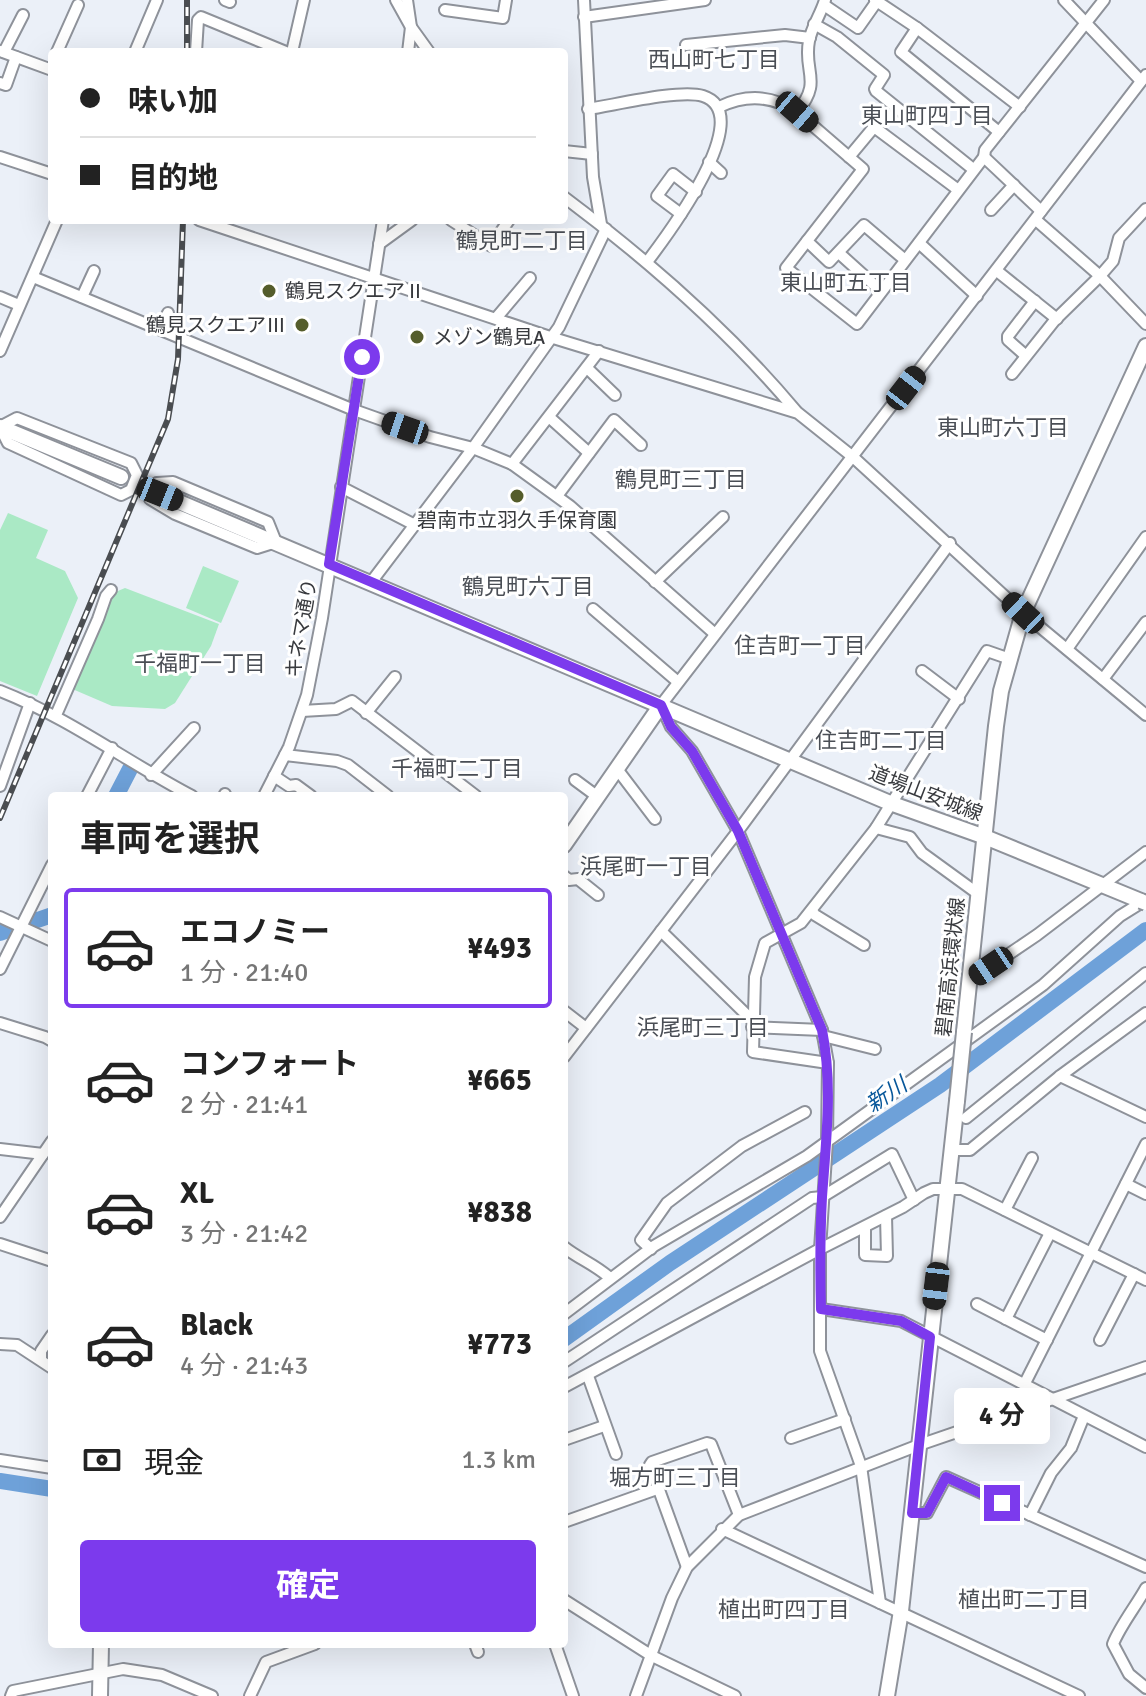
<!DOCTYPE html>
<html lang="ja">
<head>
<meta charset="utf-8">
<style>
  :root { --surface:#fff; --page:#f6f6f6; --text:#222; --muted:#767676; --line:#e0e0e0; --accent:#7c3aed }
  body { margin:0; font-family:Signika,"Noto Sans JP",sans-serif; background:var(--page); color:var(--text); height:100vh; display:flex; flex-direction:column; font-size:30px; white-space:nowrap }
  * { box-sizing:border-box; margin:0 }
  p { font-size:26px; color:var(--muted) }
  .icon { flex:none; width:44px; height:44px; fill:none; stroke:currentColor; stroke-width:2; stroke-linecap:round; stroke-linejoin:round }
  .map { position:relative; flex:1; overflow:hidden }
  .sheet { position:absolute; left:48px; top:792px; width:520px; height:856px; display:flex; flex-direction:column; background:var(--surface); border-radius:8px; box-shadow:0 8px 32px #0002 }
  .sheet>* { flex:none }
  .hud { position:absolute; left:48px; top:48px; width:520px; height:176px; border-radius:8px; box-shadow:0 8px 32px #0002; display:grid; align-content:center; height:176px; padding:0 32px; background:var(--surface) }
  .end { position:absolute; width:36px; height:36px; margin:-18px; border:10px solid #7c3aed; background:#fff; box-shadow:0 0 0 4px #fff }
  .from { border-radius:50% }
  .bubble { position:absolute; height:56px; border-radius:8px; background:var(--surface); box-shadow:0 8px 32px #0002; font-size:26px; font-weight:700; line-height:56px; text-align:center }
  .car { position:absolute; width:24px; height:48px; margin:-24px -12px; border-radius:10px; box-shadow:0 0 6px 2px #0007; background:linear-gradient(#222 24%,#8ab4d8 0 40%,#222 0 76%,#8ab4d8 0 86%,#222 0) }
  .hud b { display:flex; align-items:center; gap:28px; height:76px; font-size:30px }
  .hud b+b { border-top:2px solid var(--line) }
  .hud i { width:20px; height:20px; background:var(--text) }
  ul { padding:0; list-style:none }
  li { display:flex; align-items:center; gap:24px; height:120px; margin:0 16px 12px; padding:0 16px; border:4px solid transparent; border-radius:8px }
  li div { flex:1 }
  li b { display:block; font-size:30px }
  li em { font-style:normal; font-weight:700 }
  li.on { border-color:var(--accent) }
  li>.icon { width:72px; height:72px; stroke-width:1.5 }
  h2 { padding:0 32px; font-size:36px; line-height:96px }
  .pay { display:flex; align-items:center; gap:20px; height:88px; padding:0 32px; font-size:30px }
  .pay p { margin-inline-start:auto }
  .button { display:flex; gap:16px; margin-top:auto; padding:16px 32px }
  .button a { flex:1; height:92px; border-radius:8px; background:var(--accent); color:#fff; font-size:32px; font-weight:700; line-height:92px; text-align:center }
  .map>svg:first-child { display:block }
</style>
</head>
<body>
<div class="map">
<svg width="1146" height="1696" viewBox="0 0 1146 1696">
  <rect width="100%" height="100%" fill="#ebf0f8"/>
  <g fill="#aae9c5">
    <path d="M8,513L48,530L36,558L65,571L78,598L37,696L0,681V530Z"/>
    <path d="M203,566L239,581L221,623L186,608Z"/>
    <path d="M125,588L219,624L211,646L175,703L165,709L112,706L70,688L113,593Z"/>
  </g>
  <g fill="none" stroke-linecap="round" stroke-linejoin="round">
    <g stroke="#6ea1d9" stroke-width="16">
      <path d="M116,796L130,769"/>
      <path d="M0,933L52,915"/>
      <path d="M564,1339L670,1263L940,1085L1146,930"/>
      <path d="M0,1481L52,1489"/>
    </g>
    <path stroke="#c7ccd3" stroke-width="14" stroke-dasharray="14 7" stroke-linecap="butt" d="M121,477L160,494"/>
    <defs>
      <g id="minor">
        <path d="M225,0L230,2"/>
        <path d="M396,0L411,27L429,52"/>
        <path d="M407,0L411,27L408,52"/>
        <path d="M584,0L593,177L601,224"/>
        <path d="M875,0L917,28L1020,107"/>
        <path d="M1064,0L1141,81"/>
        <path d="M824,5L858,28L877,1"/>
        <path d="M445,10L503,18L506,0"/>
        <path d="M584,17L705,0"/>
        <path d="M814,24L837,37L884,75L875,89L876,91L973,169"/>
        <path d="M917,28L901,52L999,132"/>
        <path d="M686,45L785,35L810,38"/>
        <path d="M0,51L52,70"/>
        <path d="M4,52L23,15"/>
        <path d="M57,52L78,5"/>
        <path d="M135,52L157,0"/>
        <path d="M196,52L198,20L201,17L286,52"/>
        <path d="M292,52L304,0"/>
        <path d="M0,83L6,85L16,57"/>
        <path d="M719,107C746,94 772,95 797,112C823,81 803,72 809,41C812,26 821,14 825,0"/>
        <path d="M588,109C615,105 680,89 703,96C759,114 666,237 647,262"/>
        <path d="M797,112L863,169L807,241L829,262L864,225L905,260"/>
        <path d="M564,151L592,154"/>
        <path d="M0,157L52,174"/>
        <path d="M849,157L874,127L957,189"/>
        <path d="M984,157L1041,211"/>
        <path d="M709,162L721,173"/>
        <path d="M564,197C648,260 729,331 796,411"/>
        <path d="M991,210L1014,185"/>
        <path d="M681,214L657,196L673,174L696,192"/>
        <path d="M199,220L550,337L798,413L853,457L1023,613L1146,715"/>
        <path d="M451,220L491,246L509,220"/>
        <path d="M1036,220L1100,276L1146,324"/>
        <path d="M807,241L786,268L857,324L984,157L985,150L1104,0"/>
        <path d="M919,243L977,296"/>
        <path d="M379,244L412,220"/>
        <path d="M840,254L881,291"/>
        <path d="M997,271L1057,319"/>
        <path d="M33,277L354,410L430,437L473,448L512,464L570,506L715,634"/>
        <path d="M0,297L19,305"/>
        <path d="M82,297L94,271"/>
        <path d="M497,317L530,278"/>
        <path d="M161,329L168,313"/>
        <path d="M0,351L57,220"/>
        <path d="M1025,355L1008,340V336L1035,301"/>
        <path d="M587,368L615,395"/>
        <path d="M1012,374L1055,320L1100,276L1113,261L1119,238L1146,209"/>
        <path d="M549,417L589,453"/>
        <path d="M17,418L131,463L137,475L131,490L121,495L8,443L0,427Z"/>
        <path d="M512,464L599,351"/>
        <path d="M173,482L268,522L276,542L257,548L175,514L150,499L157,483Z"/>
        <path d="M341,487L413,524"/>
        <path d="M557,496L614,420L641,445"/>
        <path d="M372,581L473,448L559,327L606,229"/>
        <path d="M655,582L723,517"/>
        <path d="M593,609L678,682"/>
        <path d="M1067,649L1146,537"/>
        <path d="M922,671L959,699"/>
        <path d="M1103,679L1146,622"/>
        <path d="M0,691C69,718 127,762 192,796"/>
        <path d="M302,711L336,709L352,701L476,796"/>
        <path d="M366,713L395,677"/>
        <path d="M56,715L98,619L106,596L111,590"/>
        <path d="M285,755L337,761L348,765L388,796"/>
        <path d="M617,769L655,819"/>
        <path d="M151,775L194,728"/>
        <path d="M274,776L289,786L296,785L311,796"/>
        <path d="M575,780L598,797"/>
        <path d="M0,786L30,703"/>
        <path d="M87,796L112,748"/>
        <path d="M224,796L225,794"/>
        <path d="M264,796L289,747L307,695L322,618L383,220"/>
        <path d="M876,828L910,837L922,853L977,893"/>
        <path d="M564,876L569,880L578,879L598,895"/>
        <path d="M812,911L815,915L864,945"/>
        <path d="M0,917L52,941"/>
        <path d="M661,931L752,1020"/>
        <path d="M0,969L52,865"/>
        <path d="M969,981L1037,935L1146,852"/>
        <path d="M564,1011L586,1028"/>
        <path d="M0,1023L45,1037L52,1041"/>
        <path d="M752,1027L822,1030"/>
        <path d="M823,1036L875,1049"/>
        <path d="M564,1057L738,831L950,543"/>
        <path d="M828,1063L753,1052L755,977L765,943L801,923L876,828L987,651L1010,659"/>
        <path d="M1060,1076L1146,1117"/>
        <path d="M966,1118L1146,973"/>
        <path d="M0,1149L43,1154"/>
        <path d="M951,1150H970L1060,1076L1146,1013"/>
        <path d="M1126,1184L1146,1194"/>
        <path d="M1005,1210L1032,1158"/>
        <path d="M0,1217L52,1141"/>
        <path d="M865,1227V1255L887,1256L886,1216"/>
        <path d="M0,1244L52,1261"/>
        <path d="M564,1247C579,1259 596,1265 610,1278"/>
        <path d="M651,1249L641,1240L667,1203L742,1146L805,1112"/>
        <path d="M977,1304L1047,1340"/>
        <path d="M821,1309L901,1321L1146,1447"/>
        <path d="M564,1314L654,1246L807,1156L1043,985L1120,916L1144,901"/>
        <path d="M1006,1319L1050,1233"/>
        <path d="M1100,1340L1134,1274"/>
        <path d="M0,1344L17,1345L52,1368"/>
        <path d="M41,1359V1351L52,1335"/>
        <path d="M564,1362L812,1198L822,1197L892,1154L914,1200"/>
        <path d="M588,1376L616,1454"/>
        <path d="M1025,1383L1146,1144"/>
        <path d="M564,1387L820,1249L903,1207L924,1193L933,1189H962L1146,1280"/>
        <path d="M791,1438L845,1419"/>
        <path d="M564,1440L604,1426"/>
        <path d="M0,1460L52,1468"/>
        <path d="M912,1513H927L946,1477L1146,1567"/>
        <path d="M1030,1515L1051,1473L1071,1448L1084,1416"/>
        <path d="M564,1522L657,1489"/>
        <path d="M722,1529L1079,1696"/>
        <path d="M687,1567L650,1465L652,1462L707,1443L711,1444L739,1515"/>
        <path d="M1146,1588C1136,1606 1120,1626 1113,1644L1129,1674L1146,1688"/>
        <path d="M564,1600L652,1656L735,1696"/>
        <path d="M880,1603L861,1466L820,1351V1249L827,1141L828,1063L822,1030L738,831L692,751L671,727L661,705L1146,75"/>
        <path d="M475,1644L478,1652"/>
        <path d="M555,1644L573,1696"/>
        <path d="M11,1696L13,1691L123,1669L162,1675L212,1696"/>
        <path d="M250,1696L266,1662L315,1644"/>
        <path d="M636,1696L672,1598L687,1567L739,1515L919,1445L1146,1367"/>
      </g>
      <g id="major">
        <path d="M0,427L121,477"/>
        <path d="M160,494L890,803L985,837L1141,901"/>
        <path d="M564,845L661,705"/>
        <path d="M964,1032L996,726L1001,691L1023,613L1146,346"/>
        <path d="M100,1696L101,1644"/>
        <path d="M887,1696L901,1611L957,1101"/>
      </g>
    </defs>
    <use href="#minor" stroke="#8e929a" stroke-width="14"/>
    <use href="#major" stroke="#8e929a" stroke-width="18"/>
    <use href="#minor" stroke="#fff" stroke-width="10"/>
    <use href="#major" stroke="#fff" stroke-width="14"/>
    <defs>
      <g id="rail">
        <path d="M187,52V0"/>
        <path d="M0,818L168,419L178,359L183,220"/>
      </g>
    </defs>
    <use href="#rail" stroke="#4a4d51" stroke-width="6"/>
    <use href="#rail" stroke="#fff" stroke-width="3" stroke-dasharray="9" stroke-linecap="butt"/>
    <defs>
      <g id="major-bridge">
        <path d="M1141,901L1146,903"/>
        <path d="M957,1101L964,1032"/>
      </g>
    </defs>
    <use href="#major-bridge" stroke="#8e929a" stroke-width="18" stroke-linecap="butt"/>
    <use href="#major-bridge" stroke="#fff" stroke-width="14"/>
  </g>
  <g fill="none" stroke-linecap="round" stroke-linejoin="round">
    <path stroke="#7c3aed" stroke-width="10" d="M362,357L329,564L661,705L671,727L692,751L738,831L822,1030C833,1085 826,1141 822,1197C820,1235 820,1272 821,1309L901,1321L930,1337L912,1513H927L946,1477L1002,1503"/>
  </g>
  <g fill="#555d2b" stroke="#fff" stroke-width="3">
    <circle cx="269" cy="291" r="8"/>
    <circle cx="302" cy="325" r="8"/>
    <circle cx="417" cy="337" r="8"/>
    <circle cx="517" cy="496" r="8"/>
  </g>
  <g text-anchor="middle" stroke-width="6" stroke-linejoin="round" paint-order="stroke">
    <g font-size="20" fill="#383a3e" stroke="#fff" text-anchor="start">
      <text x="285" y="298">鶴見スクエアⅡ</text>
      <text x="286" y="332" text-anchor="end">鶴見スクエアⅢ</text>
      <text x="433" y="344">メゾン鶴見A</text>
      <text x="517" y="527" text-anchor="middle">碧南市立羽久手保育園</text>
    </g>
    <g font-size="20" fill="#383a3e" stroke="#fff">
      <text transform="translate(301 628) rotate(-80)" y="7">キネマ通り</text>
      <text transform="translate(926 793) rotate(21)" y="7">道場山安城線</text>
      <text transform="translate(950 967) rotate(-84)" y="7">碧南高浜環状線</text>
    </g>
    <g font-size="22" fill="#4a4e55" stroke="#fff">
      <text x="714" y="67">西山町七丁目</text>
      <text x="927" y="123">東山町四丁目</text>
      <text x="522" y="248">鶴見町二丁目</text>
      <text x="846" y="290">東山町五丁目</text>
      <text x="1003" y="435">東山町六丁目</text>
      <text x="681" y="487">鶴見町三丁目</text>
      <text x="528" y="594">鶴見町六丁目</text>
      <text x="800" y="653">住吉町一丁目</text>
      <text x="200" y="671">千福町一丁目</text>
      <text x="881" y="748">住吉町二丁目</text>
      <text x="457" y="776">千福町二丁目</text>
      <text x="646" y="874">浜尾町一丁目</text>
      <text x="703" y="1035">浜尾町三丁目</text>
      <text x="675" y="1485">堀方町三丁目</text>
      <text x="1024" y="1607">植出町二丁目</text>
      <text x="784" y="1617">植出町四丁目</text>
    </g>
    <g font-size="22" font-style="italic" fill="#07579a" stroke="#fff">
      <text transform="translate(886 1094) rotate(-34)" y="8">新川</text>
    </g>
  </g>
</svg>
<i class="end from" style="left:362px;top:357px"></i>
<i class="end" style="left:1002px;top:1503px"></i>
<div class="bubble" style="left:954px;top:1388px;width:96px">4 分</div>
<i class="car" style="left:797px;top:112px;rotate:131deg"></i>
<i class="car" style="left:906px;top:388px;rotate:38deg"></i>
<i class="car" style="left:405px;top:428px;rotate:289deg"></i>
<i class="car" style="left:160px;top:494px;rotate:112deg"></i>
<i class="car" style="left:1023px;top:613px;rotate:313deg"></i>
<i class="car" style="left:991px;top:966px;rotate:236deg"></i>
<i class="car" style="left:936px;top:1286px;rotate:187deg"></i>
<div class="hud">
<b><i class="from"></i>味い加</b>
<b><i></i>目的地</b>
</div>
<section class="sheet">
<h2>車両を選択</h2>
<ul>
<li class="on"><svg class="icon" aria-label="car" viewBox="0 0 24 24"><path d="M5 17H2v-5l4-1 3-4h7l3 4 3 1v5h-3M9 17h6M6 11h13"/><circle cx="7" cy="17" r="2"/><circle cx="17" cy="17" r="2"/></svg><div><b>エコノミー</b><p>1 分 · 21:40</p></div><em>¥493</em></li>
<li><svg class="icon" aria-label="car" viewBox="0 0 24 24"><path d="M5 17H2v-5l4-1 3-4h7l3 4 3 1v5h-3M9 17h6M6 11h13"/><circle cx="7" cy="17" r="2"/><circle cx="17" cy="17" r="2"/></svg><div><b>コンフォート</b><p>2 分 · 21:41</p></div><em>¥665</em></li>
<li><svg class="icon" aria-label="car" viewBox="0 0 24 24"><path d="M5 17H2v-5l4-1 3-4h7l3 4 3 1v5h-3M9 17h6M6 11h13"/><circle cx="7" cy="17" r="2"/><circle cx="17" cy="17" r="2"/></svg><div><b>XL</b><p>3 分 · 21:42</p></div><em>¥838</em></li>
<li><svg class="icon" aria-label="car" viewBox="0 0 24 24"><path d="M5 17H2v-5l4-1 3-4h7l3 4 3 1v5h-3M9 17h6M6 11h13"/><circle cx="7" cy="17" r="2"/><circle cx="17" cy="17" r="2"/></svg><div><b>Black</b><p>4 分 · 21:43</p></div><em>¥773</em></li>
</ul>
<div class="pay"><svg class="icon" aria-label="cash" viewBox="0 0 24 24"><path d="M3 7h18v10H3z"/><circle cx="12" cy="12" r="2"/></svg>現金<p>1.3 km</p></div>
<div class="button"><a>確定</a></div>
</section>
</div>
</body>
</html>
